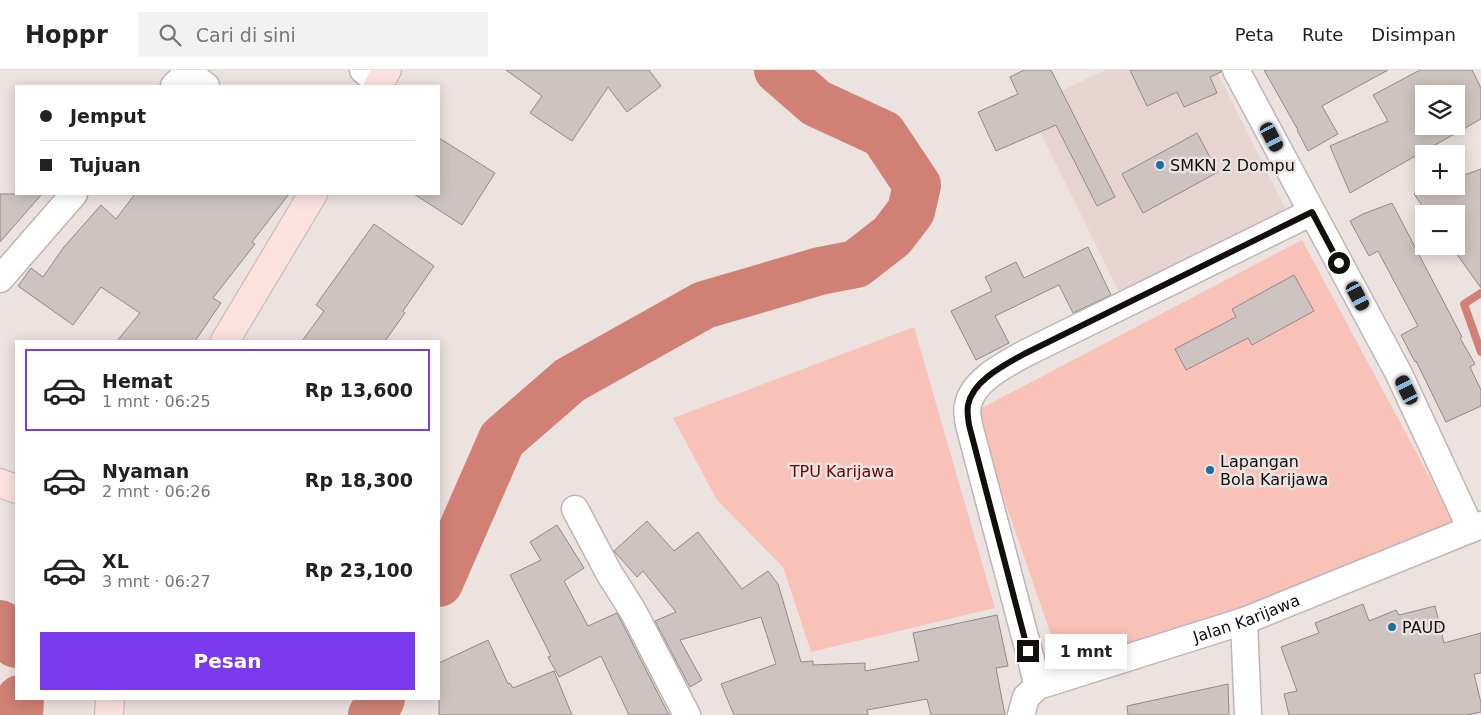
<!DOCTYPE html>
<html lang="id">
<head>
<meta charset="utf-8">
<style>
  :root { --surface:#fff; --page:#f2f2f2; --text:#222; --muted:#767676; --line:#e0e0e0; --accent:#7c3aed }
  body { margin:0; font-family:"DejaVu Sans",sans-serif; background:var(--page); color:var(--text); height:100vh; display:flex; flex-direction:column; font-size:19px; white-space:nowrap }
  * { box-sizing:border-box; margin:0 }
  p { font-size:16px; color:var(--muted) }
  .icon { flex:none; width:28px; height:28px; fill:none; stroke:currentColor; stroke-width:2; stroke-linecap:round; stroke-linejoin:round }
  .map { position:relative; flex:1; overflow:hidden }
  .side { position:absolute; left:15px; top:270px; width:425px; height:360px; display:flex; flex-direction:column; background:var(--surface); border-radius:0px; box-shadow:0 2px 12px #0003 }
  .side>* { flex:none }
  .top-card { position:absolute; left:15px; top:15px; width:425px; height:110px; border-radius:0px; box-shadow:0 2px 12px #0003; display:grid; align-content:center; height:110px; padding:0 25px; background:var(--surface) }
  .controls { position:absolute; left:1415px; top:15px; display:grid; gap:10px }
  .controls a { display:grid; place-items:center; width:50px; height:50px; border-radius:0px; background:var(--surface); box-shadow:0 2px 12px #0003; font-size:25px }
  .end { position:absolute; width:22px; height:22px; margin:-11px; border:6px solid #120f0e; background:#fff; box-shadow:0 0 0 2px #fff }
  .from { border-radius:50% }
  .bubble { position:absolute; height:35px; border-radius:0px; background:var(--surface); box-shadow:0 2px 12px #0003; font-size:16px; font-weight:800; line-height:35px; text-align:center }
  .car { position:absolute; width:15px; height:30px; margin:-15px -8px; border-radius:6px; box-shadow:0 0 4px 1px #0007; background:linear-gradient(#222 24%,#8ab4d8 0 40%,#222 0 76%,#8ab4d8 0 86%,#222 0) }
  .top-card b { display:flex; align-items:center; gap:18px; height:48px; font-size:19px }
  .top-card b+b { border-top:1px solid var(--line) }
  .top-card i { width:12px; height:12px; background:var(--text) }
  ul { padding:9px 0 0; list-style:none }
  li { display:flex; align-items:center; gap:15px; height:82px; margin:0 10px 8px; padding:0 15px; border:2px solid transparent; border-radius:0px }
  li div { flex:1 }
  li b { display:block; font-size:19px }
  li em { font-style:normal; font-weight:800 }
  li.active { border-color:var(--accent) }
  li>.icon { width:45px; height:45px; stroke-width:1.5 }
  .cta { display:flex; gap:10px; margin-top:auto; padding:10px 25px }
  .cta a { flex:1; height:58px; border-radius:0px; background:var(--accent); color:#fff; font-size:20px; font-weight:800; line-height:58px; text-align:center }
  header { display:flex; align-items:center; gap:30px; box-sizing:border-box; height:70px; padding:0 25px; background:var(--surface); border-bottom:1px solid var(--line) }
  header strong { font-size:24px }
  nav { display:flex; gap:28px; margin-inline-start:auto; font-size:18px }
  .search { width:350px; height:45px; background:var(--page); display:flex; align-items:center; gap:12px; box-sizing:border-box; padding:0 18px; border-radius:0px; color:var(--muted); font-size:19px }
  .map>svg:first-child { display:block }
</style>
</head>
<body>
<header>
<strong>Hoppr</strong>
<div class="search"><svg class="icon" aria-label="search" viewBox="0 0 24 24"><circle cx="10" cy="10" r="6"/><path d="M15 15l6 6"/></svg>Cari di sini</div>
<nav><a>Peta</a><a>Rute</a><a>Disimpan</a></nav>
</header>
<div class="map">
<svg width="1481" height="645" viewBox="0 0 1481 645">
  <rect width="100%" height="100%" fill="#ece2e0"/>
  <path fill="#e7d4d1" d="M1105,0H1216L1292,152L1125,234L1028,37Z"/>
  <g fill="#f9c2b8">
    <path d="M1302,170L1457,458L1068,614L974,342Z"/>
    <path d="M914,257L995,538L811,582L783,497L717,430L673,348Z"/>
  </g>
  <g fill="none" stroke-linecap="round" stroke-linejoin="round">
    <path stroke="#d08074" stroke-width="8" d="M1481,223L1464,234L1481,282"/>
    <g stroke="#d08074" stroke-width="48">
      <path d="M439,513L502,369L570,310L704,235L820,201L856,194L892,166L911,141L917,115L883,64L816,33L778,0"/>
      <path d="M0,554L16,574"/>
      <path d="M19,645L20,629"/>
      <path d="M372,645L381,629"/>
    </g>
  </g>
  <g fill="#cdc3c1" stroke="#928887" fill-rule="evenodd">
    <path d="M506,0H649L661,16L627,42L608,17L572,71L530,43L542,26Z"/>
    <path d="M1024,0H1051L1115,127L1097,136L1056,55L996,81L978,42L1018,24L1010,7Z"/>
    <path d="M1130,0H1221V2L1210,7L1217,23L1184,37L1177,22L1147,36Z"/>
    <path d="M1264,0H1388L1322,36L1338,64L1308,81L1297,60H1298Z"/>
    <path d="M1420,0H1472L1481,18V49L1350,123L1330,76L1388,51L1373,25ZM1424,24H1456V56H1424Z"/>
    <path d="M1197,63L1218,102L1143,143L1122,104Z"/>
    <path d="M439,68L495,103L462,155L414,124H439Z"/>
    <path d="M1481,99V218L1451,176H1456V144H1428L1414,124L1435,116H1456V108Z"/>
    <path d="M0,124H42L0,172Z"/>
    <path d="M135,124H289L252,172L255,174L213,228L221,233L195,271H117L140,243L101,217L73,255L18,216L31,198L43,207L64,177L101,135L116,149Z"/>
    <path d="M1392,133L1462,267L1460,268L1475,294L1470,297L1481,320V336L1446,352L1416,291L1415,292L1401,265L1418,256L1378,181L1369,186L1350,151L1363,144Z"/>
    <path d="M374,154L434,196L403,241L405,243L385,271H302L324,241L316,235Z"/>
    <path d="M1088,177L1111,225L1073,243L1059,215L995,246L1009,273L976,290L951,241L992,221L985,207L1016,192L1024,208Z"/>
    <path d="M1294,205L1314,241L1252,275L1248,268L1186,300L1175,279L1236,247L1232,239Z"/>
    <path d="M647,451L674,481L698,462L742,519L768,501L778,514L801,592L813,591V595L865,593V601L919,591L913,563L997,545L1008,596L996,598L1005,645H931L927,629L867,640L868,645H734L721,614L776,594L761,547L680,570L702,610L690,617L655,551L676,542L643,501L637,507L614,481Z"/>
    <path d="M557,455L584,498L564,511L588,556L617,543L669,645H629L601,586L559,607L548,587L551,586L510,505L541,490L530,472Z"/>
    <path d="M1363,534L1369,551L1396,540L1399,545L1435,536L1444,573L1481,563V603L1474,604L1481,633V642L1466,645H1289L1284,624L1297,621L1281,577L1319,563L1315,553Z"/>
    <path d="M488,570L508,614L510,613L513,618L554,601L572,645H439V593Z"/>
    <path d="M1228,614L1229,645H1128L1127,636Z"/>
  </g>
  <g fill="none" stroke-linecap="round" stroke-linejoin="round">
    <defs>
      <g id="street">
        <path d="M363,0L380,14"/>
        <path d="M1236,0L1312,142"/>
        <path d="M174,16L188,2L206,16"/>
        <path d="M0,209L74,124"/>
        <path d="M575,439L609,503L633,541L687,645"/>
        <path d="M1244,551L1248,645"/>
        <path d="M1038,616L969,355C968,349 966,341 968,335C973,310 1005,295 1024,284L1312,142L1399,304L1471,459"/>
        <path id="s1" d="M1021,645L1026,627L1038,616L1244,551L1481,455"/>
      </g>
      <g id="secondary">
        <path d="M378,16L387,0"/>
        <path d="M225,271L313,124"/>
        <path d="M0,413L16,419"/>
        <path d="M109,645L110,629"/>
      </g>
    </defs>
    <use href="#street" stroke="#bfb5b4" stroke-width="29"/>
    <use href="#secondary" stroke="#bfb5b4" stroke-width="30"/>
    <use href="#street" stroke="#fff" stroke-width="26"/>
    <use href="#secondary" stroke="#fce2de" stroke-width="28"/>
  </g>
  <g fill="none" stroke-linecap="round" stroke-linejoin="round">
    <path stroke="#120f0e" stroke-width="6" d="M1028,581L969,355C968,349 967,341 968,335C973,310 1005,295 1024,284L1312,142L1339,193"/>
  </g>
  <g fill="#1b70a0" stroke="#ece2e0" stroke-width="2">
    <circle cx="1160" cy="95" r="5"/>
    <circle cx="1210" cy="400" r="5"/>
    <circle cx="1392" cy="557" r="5"/>
  </g>
  <g text-anchor="middle" stroke-width="5" stroke-linejoin="round" paint-order="stroke">
    <g font-size="16" fill="#120f0e" stroke="#ece2e0" text-anchor="start">
      <text x="1170" y="101">SMKN 2 Dompu</text>
      <text x="1220" y="397">Lapangan<tspan x="1220" dy="18">Bola Karijawa</tspan></text>
      <text x="1402" y="563">PAUD</text>
    </g>
    <g font-size="16" fill="#6b0703" stroke="#ece2e0">
      <text x="842" y="407">TPU Karijawa</text>
    </g>
    <g font-size="16" fill="#120f0e" stroke="#ece2e0">
      <text dy="6" stroke="none"><textPath href="#s1" startOffset="254">Jalan Karijawa</textPath></text>
    </g>
  </g>
</svg>
<div class="controls">
<a><svg class="icon" aria-label="layers" viewBox="0 0 24 24"><path d="M12 4l9 5-9 5-9-5zM3 14l9 5 9-5"/></svg></a>
<a>+</a>
<a>−</a>
</div>
<i class="end from" style="left:1339px;top:193px"></i>
<i class="end" style="left:1028px;top:581px"></i>
<div class="bubble" style="left:1045px;top:564px;width:82px">1 mnt</div>
<i class="car" style="left:1272px;top:67px;rotate:152deg"></i>
<i class="car" style="left:1358px;top:226px;rotate:152deg"></i>
<i class="car" style="left:1407px;top:320px;rotate:334deg"></i>
<div class="top-card">
<b><i class="from"></i>Jemput</b>
<b><i></i>Tujuan</b>
</div>
<section class="side">
<ul>
<li class="active"><svg class="icon" aria-label="car" viewBox="0 0 24 24"><path d="M5 17H2v-5l4-1 3-4h7l3 4 3 1v5h-3M9 17h6M6 11h13"/><circle cx="7" cy="17" r="2"/><circle cx="17" cy="17" r="2"/></svg><div><b>Hemat</b><p>1 mnt · 06:25</p></div><em>Rp 13,600</em></li>
<li><svg class="icon" aria-label="car" viewBox="0 0 24 24"><path d="M5 17H2v-5l4-1 3-4h7l3 4 3 1v5h-3M9 17h6M6 11h13"/><circle cx="7" cy="17" r="2"/><circle cx="17" cy="17" r="2"/></svg><div><b>Nyaman</b><p>2 mnt · 06:26</p></div><em>Rp 18,300</em></li>
<li><svg class="icon" aria-label="car" viewBox="0 0 24 24"><path d="M5 17H2v-5l4-1 3-4h7l3 4 3 1v5h-3M9 17h6M6 11h13"/><circle cx="7" cy="17" r="2"/><circle cx="17" cy="17" r="2"/></svg><div><b>XL</b><p>3 mnt · 06:27</p></div><em>Rp 23,100</em></li>
</ul>
<div class="cta"><a>Pesan</a></div>
</section>
</div>
</body>
</html>
